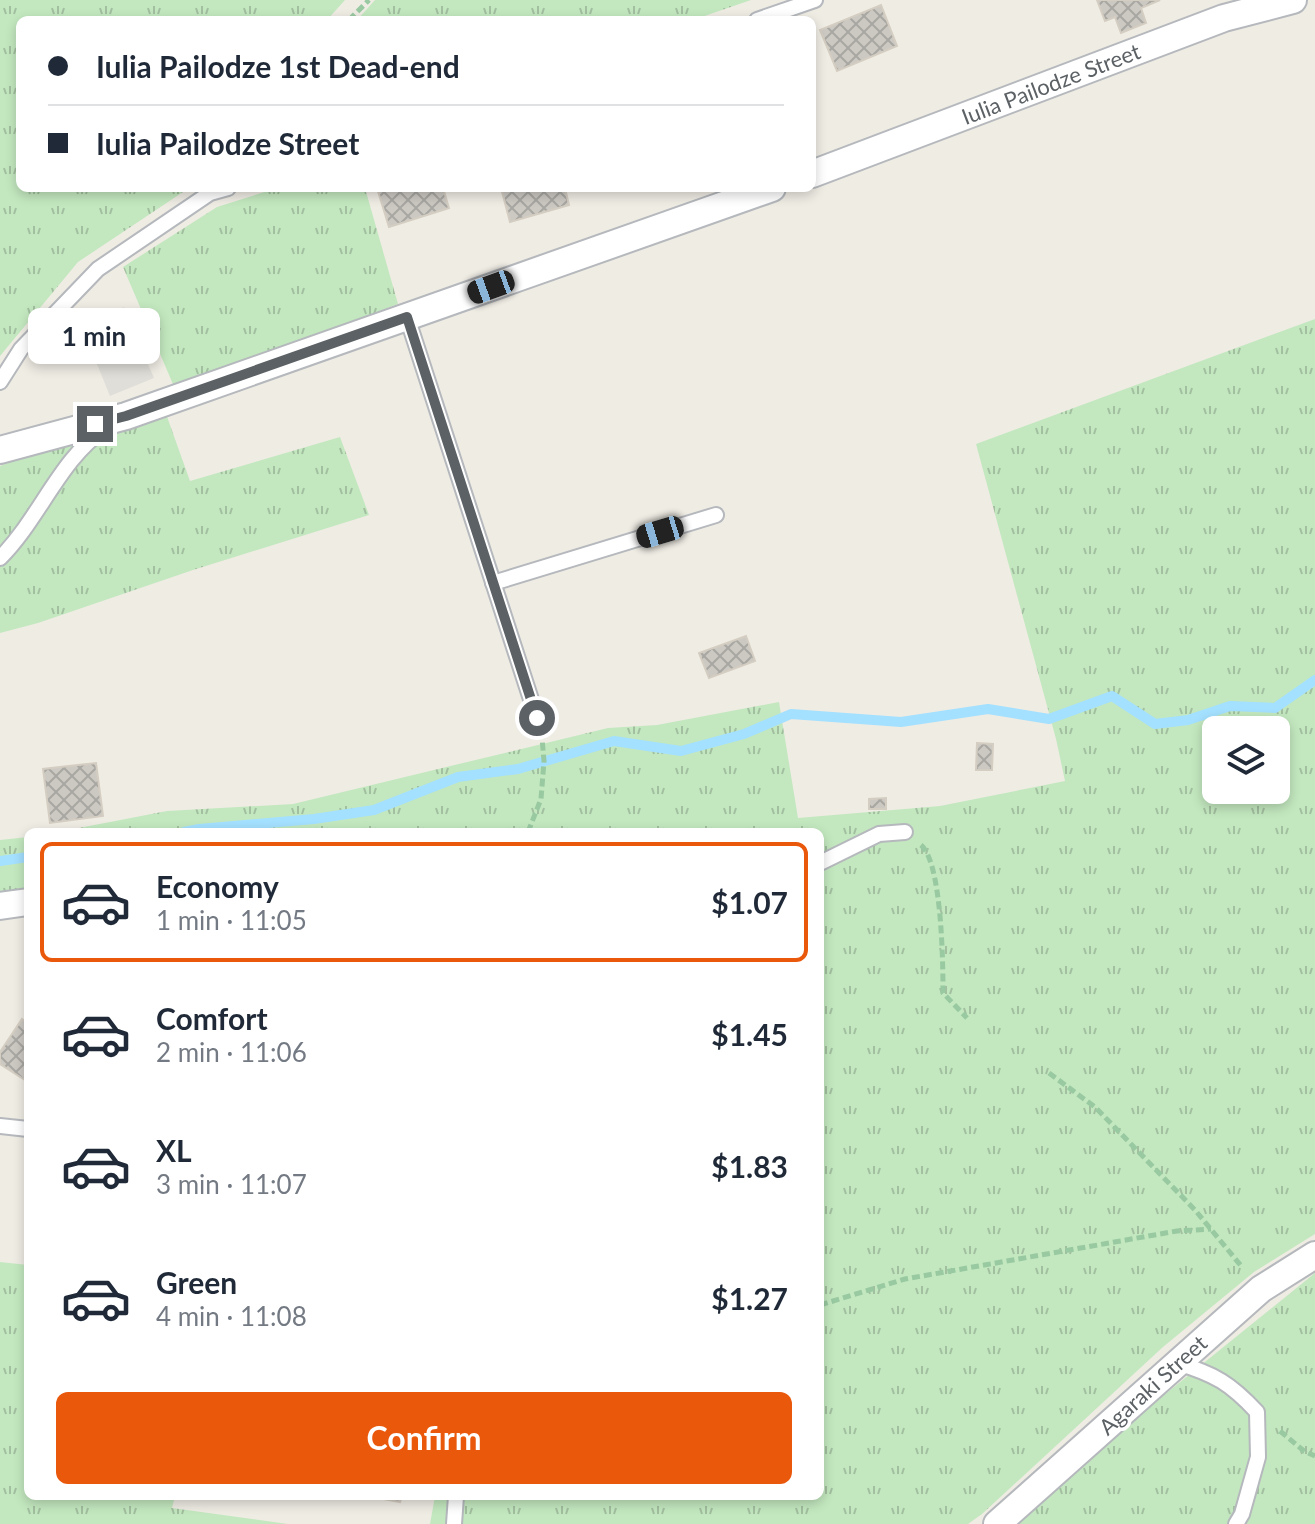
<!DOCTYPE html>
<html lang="en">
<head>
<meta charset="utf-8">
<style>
  :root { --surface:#fff; --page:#f6f6f7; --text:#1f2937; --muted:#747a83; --line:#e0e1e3; --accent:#ea580c }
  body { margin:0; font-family:Lato,sans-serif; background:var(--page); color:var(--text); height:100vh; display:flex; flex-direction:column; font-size:30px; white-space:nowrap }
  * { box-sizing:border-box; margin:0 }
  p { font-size:26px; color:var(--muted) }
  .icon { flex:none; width:44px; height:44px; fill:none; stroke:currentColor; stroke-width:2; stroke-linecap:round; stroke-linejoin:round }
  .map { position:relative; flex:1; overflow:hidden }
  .details { position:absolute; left:24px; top:828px; width:800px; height:672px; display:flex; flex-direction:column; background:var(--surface); border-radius:12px; box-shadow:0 4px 12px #0003 }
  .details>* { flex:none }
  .top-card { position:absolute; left:16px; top:16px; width:800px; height:176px; border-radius:12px; box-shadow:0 4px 12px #0003; display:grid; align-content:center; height:176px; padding:0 32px; background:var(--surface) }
  .buttons { position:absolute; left:1202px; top:716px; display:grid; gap:16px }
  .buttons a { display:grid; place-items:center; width:88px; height:88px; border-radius:12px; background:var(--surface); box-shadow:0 4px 12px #0003; font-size:40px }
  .end { position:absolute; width:36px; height:36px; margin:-18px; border:10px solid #5c6165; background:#fff; box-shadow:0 0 0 4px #fff }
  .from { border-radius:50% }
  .bubble { position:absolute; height:56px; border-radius:12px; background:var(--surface); box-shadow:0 4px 12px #0003; font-size:26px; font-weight:700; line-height:56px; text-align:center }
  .car { position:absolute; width:24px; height:48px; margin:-24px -12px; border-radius:10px; box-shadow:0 0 6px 2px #0007; background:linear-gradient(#222 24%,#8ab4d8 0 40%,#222 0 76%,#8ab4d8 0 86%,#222 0) }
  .top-card b { display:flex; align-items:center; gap:28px; height:76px; font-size:30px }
  .top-card b+b { border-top:2px solid var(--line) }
  .top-card i { width:20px; height:20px; background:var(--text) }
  ul { padding:14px 0 0; list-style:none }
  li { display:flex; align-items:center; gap:24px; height:120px; margin:0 16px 12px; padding:0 16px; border:4px solid transparent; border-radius:12px }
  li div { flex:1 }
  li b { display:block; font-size:30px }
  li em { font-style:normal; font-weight:700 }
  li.active { border-color:var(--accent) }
  li>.icon { width:72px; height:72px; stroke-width:1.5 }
  .button { display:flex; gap:16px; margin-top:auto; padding:16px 32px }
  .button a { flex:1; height:92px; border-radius:12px; background:var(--accent); color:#fff; font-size:32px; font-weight:700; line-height:92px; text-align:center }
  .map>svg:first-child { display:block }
</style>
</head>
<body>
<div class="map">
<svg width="1315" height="1524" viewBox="0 0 1315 1524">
  <defs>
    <pattern id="grass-tufts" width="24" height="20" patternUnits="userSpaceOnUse" patternTransform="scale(2)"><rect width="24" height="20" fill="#c3e8bf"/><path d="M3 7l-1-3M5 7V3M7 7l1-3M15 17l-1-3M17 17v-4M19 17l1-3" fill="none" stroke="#a2bf9f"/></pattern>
    <pattern id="building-cross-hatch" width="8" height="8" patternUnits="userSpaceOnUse" patternTransform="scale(2)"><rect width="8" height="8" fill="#ccc9c3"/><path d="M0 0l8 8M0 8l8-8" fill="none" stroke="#a9a7a2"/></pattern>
  </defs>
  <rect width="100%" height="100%" fill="#efece4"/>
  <path fill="#e0ded8" d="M124,307L154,378L110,396L81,325Z"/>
  <g fill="url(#grass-tufts)" fill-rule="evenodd">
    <path d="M0,0H345L327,20H20V188H189L78,262L0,356Z"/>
    <path d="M375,0H751L693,20H357Z"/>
    <path d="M277,188H365L398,304L175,389L123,267L217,207Z"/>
    <path d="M1315,319V1234L1254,1272L1163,1347L982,1514L968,1524H430L435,1496H820V832H58L167,811L293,804L608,728L657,725L779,702L798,818L940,806L1065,781L1056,739L976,444ZM1216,730H1276V790H1216Z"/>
    <path d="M165,411L190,481L340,437L369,515L193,570L38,623L0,633V466L62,442Z"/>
    <path d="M28,837V888L0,893V840Z"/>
    <path d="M0,1262L28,1265V1496H175L172,1508L288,1524H0Z"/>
    <path d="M1315,1273V1524H1014L1148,1408Z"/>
  </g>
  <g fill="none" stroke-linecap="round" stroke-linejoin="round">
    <g stroke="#a4e0ff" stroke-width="10">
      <path d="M184,832L199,829L314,819L374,810L458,777L518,769L614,741L681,751L744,734L791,714L901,722L988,709L1049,719L1112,696L1155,724L1188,720L1230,706L1275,708L1315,680"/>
      <path d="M0,861L28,857"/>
    </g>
  </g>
  <g fill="url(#building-cross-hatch)" stroke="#d4cdc2" stroke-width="2">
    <path d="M1097,0H1160L1141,8L1146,23L1121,33L1115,17L1105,21Z"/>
    <path d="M881,5L897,46L837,71L820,30Z"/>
    <path d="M377,188H443L449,208L389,227Z"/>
    <path d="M501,188H565L569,205L510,222Z"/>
    <path d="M118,324L130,355L111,362L99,331Z"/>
    <path d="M746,636L755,661L709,678L699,653Z"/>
    <path d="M977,743L993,744L992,770H976Z"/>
    <path d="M96,763L103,816L50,823L43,769Z"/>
    <path d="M886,798V809H869V799Z"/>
    <path d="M22,1019L28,1023V1082L0,1064V1052Z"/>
    <path d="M368,1496H402L400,1502Z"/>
  </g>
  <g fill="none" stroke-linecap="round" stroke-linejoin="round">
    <defs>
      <g id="lane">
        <path d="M757,20L815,0"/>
        <path d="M407,317L537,718"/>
        <path d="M0,382L21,349L98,269L210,193L228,188"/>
        <path d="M0,558C38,521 61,457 105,429"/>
        <path d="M493,583L716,515"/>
        <path d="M820,863L879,834L905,832"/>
        <path d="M0,1126L28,1129"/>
        <path d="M1177,1363C1215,1374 1231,1384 1257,1412L1258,1457L1242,1514L1236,1524"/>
        <path d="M454,1524L456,1496"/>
      </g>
      <g id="street">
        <path d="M812,174L1224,18L1293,0"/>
        <path d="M0,450L126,416L772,188"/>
        <path d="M0,906L28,902"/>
        <path d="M997,1524L1261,1289L1315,1255"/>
      </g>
    </defs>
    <use href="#lane" stroke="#b5b8bc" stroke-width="18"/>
    <use href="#street" stroke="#b5b8bc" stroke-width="30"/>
    <g stroke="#98c9a1" stroke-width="5" stroke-dasharray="8 4" stroke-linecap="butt">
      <path d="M349,20L369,0"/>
      <path d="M528,832L541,799L544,761L542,738"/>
      <path d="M921,845C942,863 943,964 943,993L967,1018"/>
      <path d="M1049,1073L1095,1107L1195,1210L1242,1267"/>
      <path d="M820,1305L905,1279L1177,1231L1211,1229"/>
      <path d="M1280,1431L1304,1451L1315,1456"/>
    </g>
    <use href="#lane" stroke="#fff" stroke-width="14"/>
    <use href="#street" stroke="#fff" stroke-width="26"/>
  </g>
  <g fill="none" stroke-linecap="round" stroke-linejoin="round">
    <path stroke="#5c6165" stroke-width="10" d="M95,424L126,416L407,317L537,718"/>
  </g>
  <g text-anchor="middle" stroke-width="7" stroke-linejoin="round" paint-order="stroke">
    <g font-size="22" fill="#5c6165" stroke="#fff">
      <text transform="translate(1051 84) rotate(-21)" y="8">Iulia Pailodze Street</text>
      <text transform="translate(1153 1385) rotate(-42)" y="8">Agaraki Street</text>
    </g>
  </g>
</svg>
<div class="buttons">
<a><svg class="icon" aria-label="layers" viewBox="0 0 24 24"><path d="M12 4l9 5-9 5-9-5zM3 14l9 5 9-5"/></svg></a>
</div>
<i class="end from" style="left:537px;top:718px"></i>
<i class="end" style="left:95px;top:424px"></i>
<div class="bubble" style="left:28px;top:308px;width:132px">1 min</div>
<i class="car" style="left:491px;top:287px;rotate:250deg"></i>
<i class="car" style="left:660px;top:532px;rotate:253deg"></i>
<div class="top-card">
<b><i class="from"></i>Iulia Pailodze 1st Dead-end</b>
<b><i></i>Iulia Pailodze Street</b>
</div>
<section class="details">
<ul>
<li class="active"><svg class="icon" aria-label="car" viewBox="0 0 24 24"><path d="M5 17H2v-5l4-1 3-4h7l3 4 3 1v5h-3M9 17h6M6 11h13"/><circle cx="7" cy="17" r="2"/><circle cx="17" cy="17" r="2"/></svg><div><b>Economy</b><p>1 min · 11:05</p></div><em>$1.07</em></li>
<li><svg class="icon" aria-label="car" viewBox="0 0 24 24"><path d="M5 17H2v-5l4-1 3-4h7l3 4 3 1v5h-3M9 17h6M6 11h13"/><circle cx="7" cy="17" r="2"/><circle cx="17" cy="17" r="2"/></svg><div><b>Comfort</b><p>2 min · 11:06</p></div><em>$1.45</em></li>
<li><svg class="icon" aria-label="car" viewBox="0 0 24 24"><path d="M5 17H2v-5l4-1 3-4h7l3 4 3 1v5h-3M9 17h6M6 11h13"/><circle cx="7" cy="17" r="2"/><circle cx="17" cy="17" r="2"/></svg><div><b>XL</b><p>3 min · 11:07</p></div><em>$1.83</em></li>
<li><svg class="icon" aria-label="car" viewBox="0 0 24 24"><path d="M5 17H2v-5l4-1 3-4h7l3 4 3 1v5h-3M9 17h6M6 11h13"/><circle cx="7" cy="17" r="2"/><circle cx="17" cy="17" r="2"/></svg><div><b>Green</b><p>4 min · 11:08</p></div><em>$1.27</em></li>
</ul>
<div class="button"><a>Confirm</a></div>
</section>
</div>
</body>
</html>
